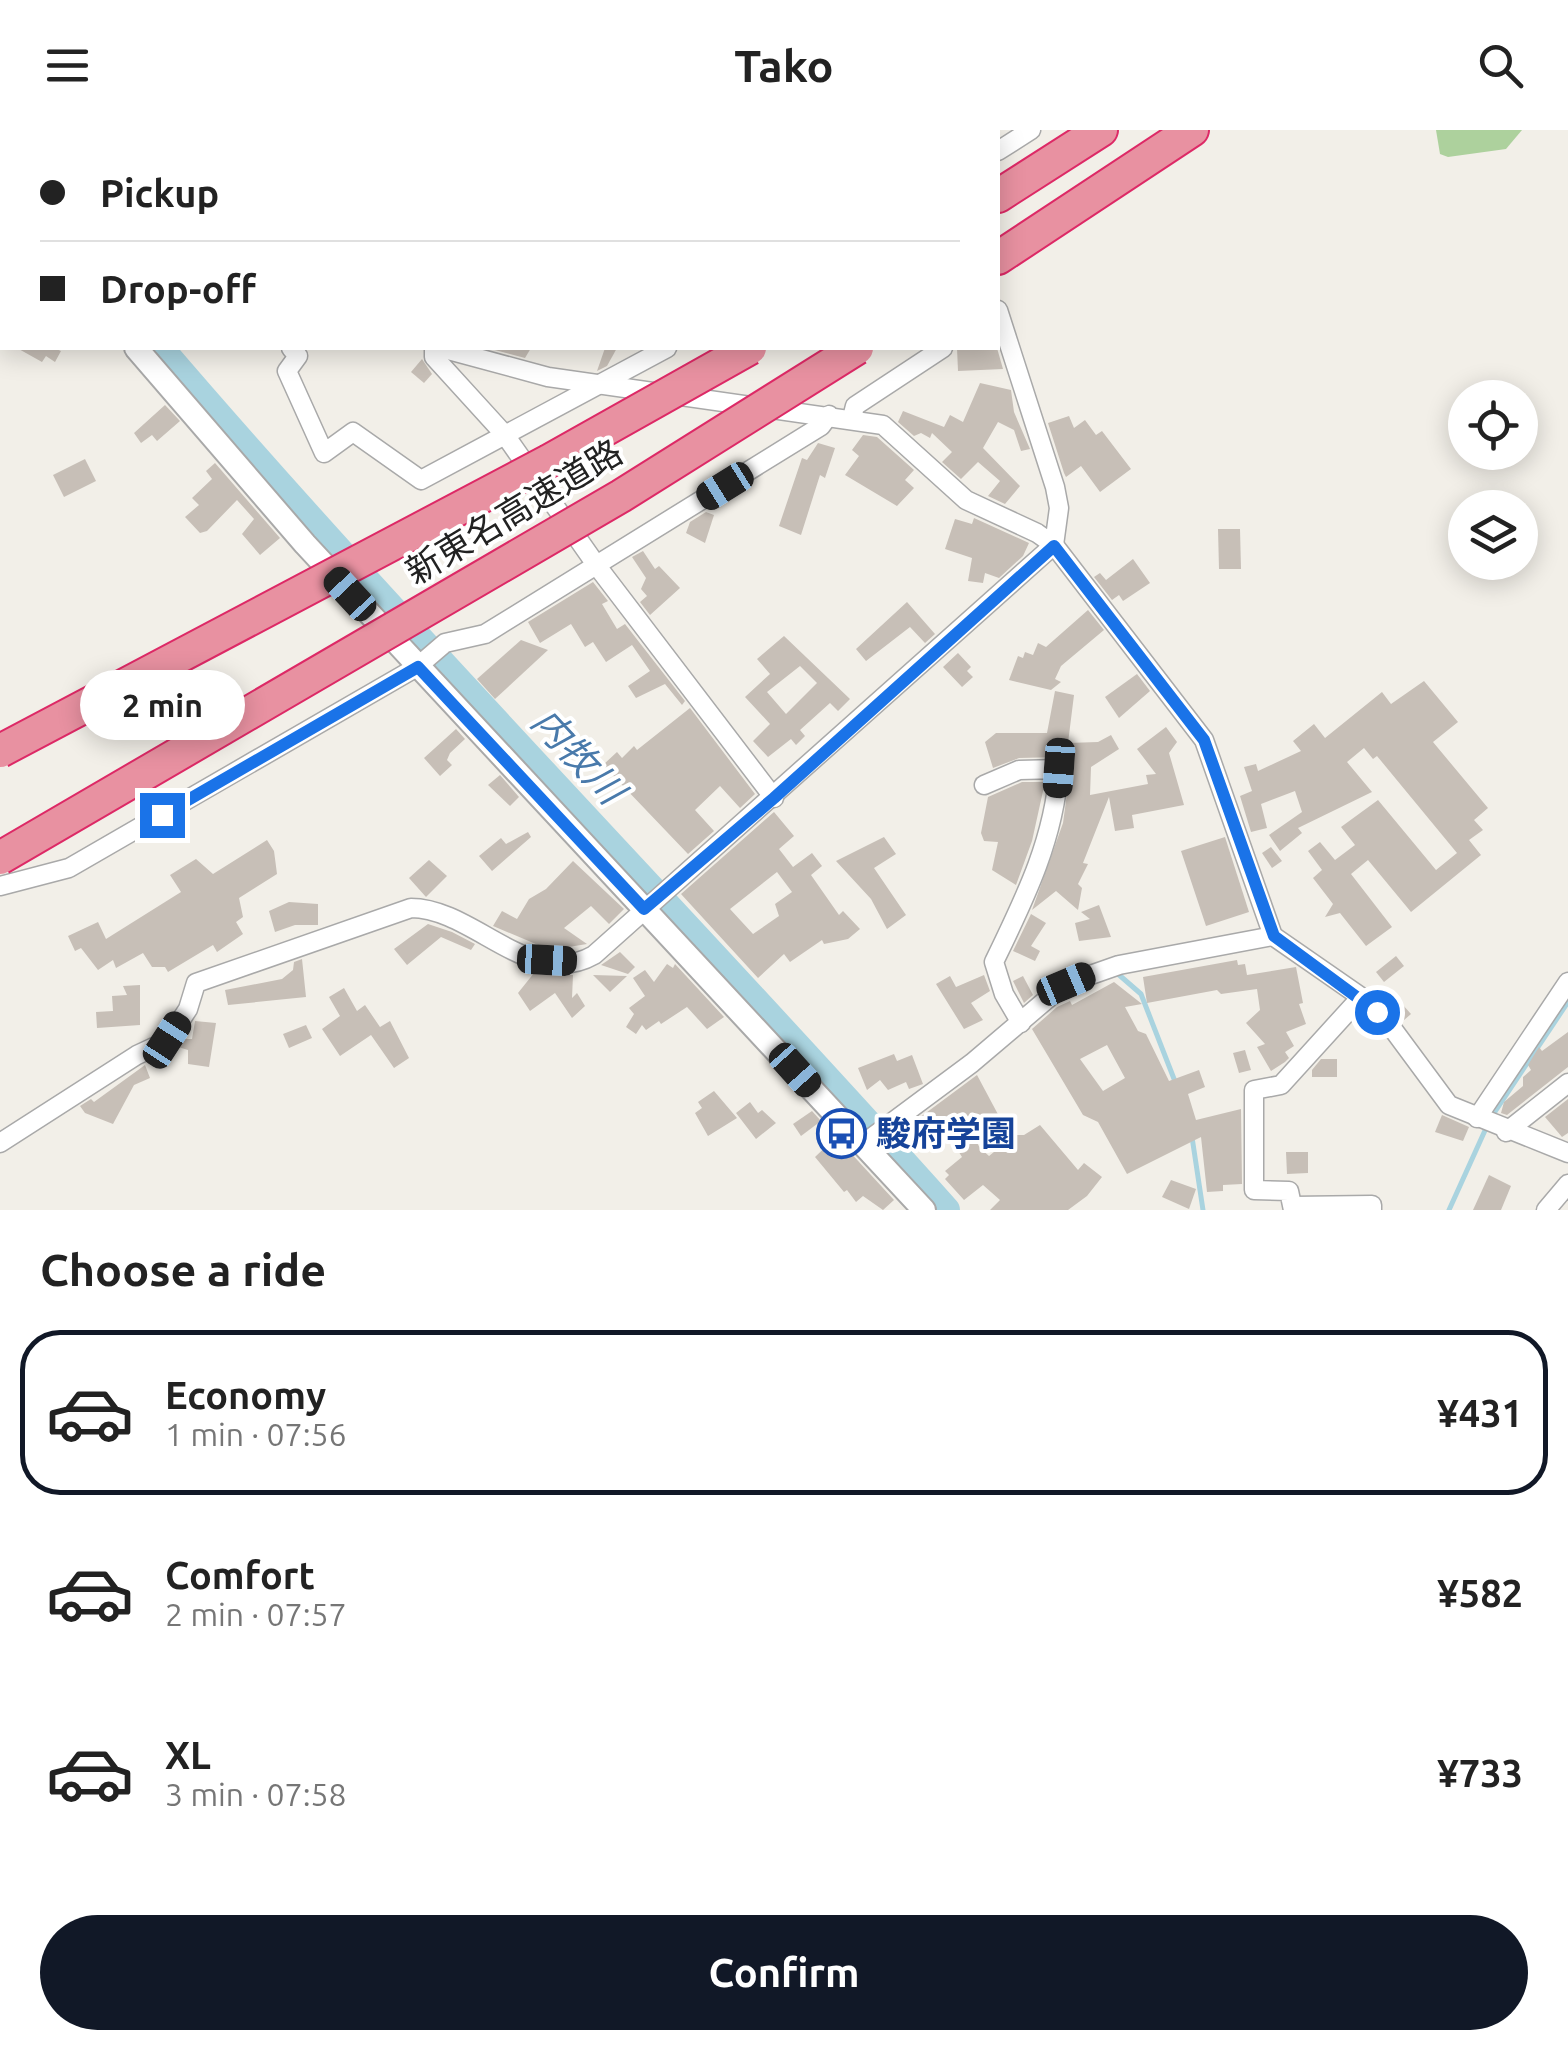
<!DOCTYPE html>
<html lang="en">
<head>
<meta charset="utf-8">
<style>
  :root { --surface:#fff; --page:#f6f6f6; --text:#222; --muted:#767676; --line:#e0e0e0; --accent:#111827 }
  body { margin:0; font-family:Ubuntu,"Noto Sans JP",sans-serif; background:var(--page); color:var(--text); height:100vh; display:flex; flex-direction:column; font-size:38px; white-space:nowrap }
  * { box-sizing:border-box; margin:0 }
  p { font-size:32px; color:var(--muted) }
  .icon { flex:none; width:55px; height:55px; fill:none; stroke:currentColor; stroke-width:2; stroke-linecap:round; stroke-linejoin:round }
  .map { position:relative; height:1080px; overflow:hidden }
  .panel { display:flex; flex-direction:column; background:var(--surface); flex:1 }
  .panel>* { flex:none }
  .top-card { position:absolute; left:0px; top:0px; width:1000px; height:220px; box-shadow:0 5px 25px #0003; display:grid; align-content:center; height:220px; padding:0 40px; background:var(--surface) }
  .fabs { position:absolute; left:1448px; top:250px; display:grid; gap:20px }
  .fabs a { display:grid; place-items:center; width:90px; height:90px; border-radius:50%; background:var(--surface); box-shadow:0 5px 25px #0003; font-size:50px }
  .end { position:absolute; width:45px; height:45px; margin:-22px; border:12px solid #1a73e8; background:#fff; box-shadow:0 0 0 5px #fff }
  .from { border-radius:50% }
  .bubble { position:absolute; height:70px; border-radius:35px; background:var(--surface); box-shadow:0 5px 25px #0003; font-size:32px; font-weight:700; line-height:70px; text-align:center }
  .car { position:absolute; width:30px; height:60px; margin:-30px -15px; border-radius:12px; box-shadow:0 0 8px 2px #0007; background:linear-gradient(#222 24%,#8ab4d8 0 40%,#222 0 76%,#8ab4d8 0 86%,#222 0) }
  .top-card b { display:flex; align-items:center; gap:35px; height:95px; font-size:38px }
  .top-card b+b { border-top:2px solid var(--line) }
  .top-card i { width:25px; height:25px; background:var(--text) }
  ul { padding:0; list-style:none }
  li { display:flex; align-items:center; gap:30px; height:165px; margin:0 20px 15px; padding:0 20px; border:5px solid transparent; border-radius:40px }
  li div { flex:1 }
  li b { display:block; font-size:38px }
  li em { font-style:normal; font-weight:700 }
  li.active { border-color:var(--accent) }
  li>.icon { width:90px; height:90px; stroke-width:1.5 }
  h2 { padding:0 40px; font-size:45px; line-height:120px }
  .button { display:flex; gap:20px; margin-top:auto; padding:20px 40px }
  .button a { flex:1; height:115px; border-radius:60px; background:var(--accent); color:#fff; font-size:40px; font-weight:700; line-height:115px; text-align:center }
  header { display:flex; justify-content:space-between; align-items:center; height:130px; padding:0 40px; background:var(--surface); font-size:45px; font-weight:700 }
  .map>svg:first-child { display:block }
</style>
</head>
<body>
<header><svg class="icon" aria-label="menu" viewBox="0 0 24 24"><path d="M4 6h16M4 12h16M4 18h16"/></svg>Tako<svg class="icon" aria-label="search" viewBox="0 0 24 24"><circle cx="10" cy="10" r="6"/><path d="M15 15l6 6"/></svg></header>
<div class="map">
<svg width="1568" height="1080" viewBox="0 0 1568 1080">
  <rect width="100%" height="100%" fill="#f2efe8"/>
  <path fill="#add19d" d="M1436,0H1522L1506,19L1448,27L1440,24Z"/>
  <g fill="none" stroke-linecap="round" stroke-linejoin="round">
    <g stroke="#a9d3df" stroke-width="5">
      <path d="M1118,844L1141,864L1176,954"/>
      <path d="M1492,986L1568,872"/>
      <path d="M1192,1007L1203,1080"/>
      <path d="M1449,1080L1487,996"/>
    </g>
    <g stroke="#a9d3df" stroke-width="28">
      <path d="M0,35L2,38"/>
      <path d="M160,218C413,513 687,790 946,1080"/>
    </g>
  </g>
  <g fill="#c7bfb7" fill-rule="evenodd">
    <path d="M17,218H54L61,221L55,232L46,226L42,232Z"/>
    <path d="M487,218H531L525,228Z"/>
    <path d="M605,218H617L607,236L597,241Z"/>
    <path d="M957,218H997L1003,239L958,241Z"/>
    <path d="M422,229L432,244L424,253L411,242Z"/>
    <path d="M980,253L1011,260L1014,282L1030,319L1021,321L1014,300L998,292L983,318L1020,356L1005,374L988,366L1000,351L978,332L961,349L942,332L952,322L932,303L930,308L921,303L914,306L898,292L903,281L944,297L950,285L963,292Z"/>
    <path d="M165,275L180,291L157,311L152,305L141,313L134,303Z"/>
    <path d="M1069,286L1074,298L1085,290L1096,305L1102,301L1131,339L1100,362L1081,336L1066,347L1064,343L1048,293Z"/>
    <path d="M863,305L877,307L914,340L905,350L914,358L897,376L845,345L859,326L852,320Z"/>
    <path d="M818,313L835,318L825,348L820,345L801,405L779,396L802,328L807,330Z"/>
    <path d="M85,329L96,351L64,367L53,345Z"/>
    <path d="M215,333L280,408L260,425L242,404L254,389L237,370L207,401L200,403L185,387L199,375L192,368L212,349L206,341Z"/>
    <path d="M706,382L714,385L705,413L686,403L690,392Z"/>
    <path d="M974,388L1029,413L1023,426L999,448L985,443L983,453L968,451L972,428L945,419L955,389L972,394Z"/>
    <path d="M1218,399H1240L1241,439H1219Z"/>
    <path d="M643,421L655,439L659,436L680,458L650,485L640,472L647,466L641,459L646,448L632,427Z"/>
    <path d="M1133,429L1150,453L1123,471L1119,465L1112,470L1094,447L1100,443L1106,450Z"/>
    <path d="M593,452L608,471L602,474L617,499L625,494L685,571L682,575L665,554L636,568L628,556L650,541L632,515L606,532L593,512L585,517L571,494L540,513L528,492Z"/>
    <path d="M907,472L935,504L925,513L910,497L866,531L856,519Z"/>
    <path d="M1088,480L1104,500L1061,536L1055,549L1061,552L1051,560L1009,550L1018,526L1023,528L1025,522L1033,525L1038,513L1046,517Z"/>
    <path d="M784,506L850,569L838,581L830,573L800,600L805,606L796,615L791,609L768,627L753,611L770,594L745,567L770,544L757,529ZM800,536L817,553L786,584L767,562Z"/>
    <path d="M521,510L548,520L495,569L477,549Z"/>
    <path d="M958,523L971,537L967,541L973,547L962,557L943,537Z"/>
    <path d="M1137,544L1150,561L1119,588L1105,567Z"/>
    <path d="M1424,551L1458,592L1433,612L1488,678L1474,690L1483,700L1469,710L1481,725L1411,782L1368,730L1351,744L1392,797L1366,816L1340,783L1325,787L1333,774L1313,748L1322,740L1308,721L1320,712L1335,730L1355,715L1341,697L1378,670L1436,740L1457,723L1377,626L1373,629L1364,618L1347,632L1372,662L1298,698L1302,703L1280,721L1269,705L1302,682L1295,661L1261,674L1267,698L1251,702L1240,666L1252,661L1244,637L1256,634L1258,641L1301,621L1293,611L1314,594L1325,608L1382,562L1391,574Z"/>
    <path d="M1055,561L1074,565L1068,613L1098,612L1111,605L1119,619L1091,637L1090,665L1148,654L1146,645L1156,644L1137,619L1166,597L1177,612L1169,623L1184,675L1132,685L1134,698L1115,701L1109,667L1083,733L1088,734L1078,754L1082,758L1078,780L1056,761L1032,780L1063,693L1071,634L1060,627L1019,628L993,638L985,612L996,603H1047Z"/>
    <path d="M690,578L755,664L740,678L720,656L695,680L714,701L688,724L603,635L617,622L622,628L634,616L637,620Z"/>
    <path d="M456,599L465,609L450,623L447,630L452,635L440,646L424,628Z"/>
    <path d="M500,645L519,667L510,676L488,655Z"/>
    <path d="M1022,652H1045L1032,711L1016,755L992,740L998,712L984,711L981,703L988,667Z"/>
    <path d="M774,682L794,706L779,719L793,737L812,723L822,736L811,745L839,785L843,781L860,799L848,809L824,814L822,810L790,832L784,824L758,848L681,764ZM777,742L792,762L775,774L779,786L753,804L730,779Z"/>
    <path d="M528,702L531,707L492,741L479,726L501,708L506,714Z"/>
    <path d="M884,707L896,724L874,738L906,785L887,799L871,769L836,731Z"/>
    <path d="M1225,707L1249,782L1206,796L1181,721Z"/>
    <path d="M267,710L274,721L277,744L239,768L243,787L236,792L243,804L217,822L213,815L168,842L165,837H152L143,823L116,838L113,830L98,840L81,818L75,821L68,806L98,792L106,809L181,762L170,745L196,729L213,744Z"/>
    <path d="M1271,717L1282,731L1272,738L1262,723Z"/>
    <path d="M429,730L447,746L426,767L409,748Z"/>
    <path d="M573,731L624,779L609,794L591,776L564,798L587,814L550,820L493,796L502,781L517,789L529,769L546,759Z"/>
    <path d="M289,772L318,774V795H295L275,802L269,781Z"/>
    <path d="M1099,775L1111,807L1079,811L1075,793L1090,789L1081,782Z"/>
    <path d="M1031,784L1046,793L1031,816L1040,821L1035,831L1013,821Z"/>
    <path d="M428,794L452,802L475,814L471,820L441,807L407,835L394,819Z"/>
    <path d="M620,822L635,837L628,844L601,835Z"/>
    <path d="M1396,826L1404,836L1384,852L1376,842Z"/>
    <path d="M302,829L306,867L228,875L225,860L282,849L293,840L294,832Z"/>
    <path d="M1237,830L1238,835L1245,834L1247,845L1296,837L1303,873L1299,874L1306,894L1286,902L1294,916L1285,922L1289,928L1285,932L1271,941L1257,917L1265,914L1246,893L1260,880L1257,859L1221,864L1217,860L1147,873L1143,847Z"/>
    <path d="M667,834L673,838L675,834L724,887L707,899L687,877L661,894L659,891L646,900L642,895L636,904L626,897L634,884L629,878L645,866L633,848L645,840L654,852Z"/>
    <path d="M534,843L573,845L572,868L577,863L585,876L572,888L555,863L530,881L518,863Z"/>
    <path d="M593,845L627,846L610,862Z"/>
    <path d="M984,845L990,861L971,873L983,890L964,899L936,854L950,846L956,857Z"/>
    <path d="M1023,846L1033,865L1024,873L1013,851Z"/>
    <path d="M1114,852L1142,874L1125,877L1138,901L1146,904L1169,951L1199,940L1205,957L1188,964L1196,990L1241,979L1242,1054L1223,1055V1061L1207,1062L1201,1007L1127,1044L1098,992L1083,985L1032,899L1057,877L1070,871L1072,875ZM1107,915L1125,948L1103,961L1080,929Z"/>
    <path d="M140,855V895L97,898L96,882L113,881L112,866L127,865L123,856Z"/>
    <path d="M344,858L357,881L365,875L380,897L390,891L409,928L394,938L371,905L340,926L322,899L340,886L329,867Z"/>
    <path d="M1394,865L1411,884L1403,891L1385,873Z"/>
    <path d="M195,891L216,893L209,937L188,934V920L178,917L183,909H192Z"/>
    <path d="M306,895L312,908L289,918L283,904Z"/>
    <path d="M1568,902V937L1507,985L1501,983L1504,972L1523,956V947L1531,940L1528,935L1539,917L1542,921Z"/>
    <path d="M1245,920L1251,940L1239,943L1233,923Z"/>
    <path d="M894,924L897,931L912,925L923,954L909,959L906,952L888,960L880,950L867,960L858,938Z"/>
    <path d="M1321,929H1337V947H1312V940Z"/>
    <path d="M145,935L150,948L134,955L113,994L85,983L80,976L91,969L94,972Z"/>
    <path d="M977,945L1001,990L973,1006L980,1018L989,1026L1015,1005H1024L1040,995L1078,1040L1084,1033L1102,1047L1087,1066L1068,1080H990L1000,1070L983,1055L964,1070L945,1049L949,1045L945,1041L962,1027L948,1005L943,998L922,1010L907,997Z"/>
    <path d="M714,961L737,988L708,1006L695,983L702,978L698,972Z"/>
    <path d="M1568,969V1003L1562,1007L1545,987Z"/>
    <path d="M750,972L758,983L762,980L776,993L756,1009L736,983Z"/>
    <path d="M812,981L821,991L801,1006L793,994Z"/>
    <path d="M1442,985L1469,997L1463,1011L1435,1002Z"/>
    <path d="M836,1007L894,1070L883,1080L863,1066L856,1072L847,1060L844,1062L815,1027Z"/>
    <path d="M1286,1022H1308V1043L1287,1044Z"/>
    <path d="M1489,1045L1511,1056L1501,1080H1473Z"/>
    <path d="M1171,1050L1196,1059L1189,1079L1162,1067Z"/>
  </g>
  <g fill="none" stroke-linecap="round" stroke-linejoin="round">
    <defs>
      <g id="minor">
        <path d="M702,0L705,2"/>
        <path d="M923,0L924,2"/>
        <path d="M186,2L187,0"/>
        <path d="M482,2L485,0"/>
        <path d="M754,2V0"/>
        <path d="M0,7L2,10"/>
        <path d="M998,21L1031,0"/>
        <path d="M0,145H2"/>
        <path d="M291,218L298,226L287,241L324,323L353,302L421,350L667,218"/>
        <path d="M434,218V227L505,305L597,436L774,668"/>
        <path d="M441,218L548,247L883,295L966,370L1037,403L1054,415L1204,610L1273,806L1361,867L1392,898L1449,975L1568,1023"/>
        <path d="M852,288L855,276L943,218"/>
        <path d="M984,655L1019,640L1059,639C1054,710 1025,768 994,832L1004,864L1021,893"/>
        <path d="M0,756L69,738L417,537L445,513L485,504L821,296L829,285"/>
        <path d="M1477,988L1568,852"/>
        <path d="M1506,1002L1568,953"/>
        <path d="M0,1013L137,925L167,911L188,879L196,853L411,778C473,778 531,861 594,825L1054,415L1059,378L1055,357L998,180"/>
        <path d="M863,1014L972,933L1065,854L1119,835L1273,806"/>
        <path d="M1293,1076L1372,1075V1080"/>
        <path d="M1293,1080L1289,1061L1254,1060V960L1281,955L1361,867"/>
        <path d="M1546,1080L1568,1054"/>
      </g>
      <g id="tertiary">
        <path d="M0,59L2,62"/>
        <path d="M136,218L305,414L924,1080"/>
      </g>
      <g id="motorway">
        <path d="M998,66L1101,0"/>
        <path d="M998,128L1192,0"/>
      </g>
    </defs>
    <use href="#minor" stroke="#a9a9a9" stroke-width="21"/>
    <use href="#tertiary" stroke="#a9a9a9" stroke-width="26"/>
    <use href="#motorway" stroke="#dd2966" stroke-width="36"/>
    <use href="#minor" stroke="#fff" stroke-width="18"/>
    <use href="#tertiary" stroke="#fff" stroke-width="22"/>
    <use href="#motorway" stroke="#e891a1" stroke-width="32"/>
    <defs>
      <g id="motorway-bridge">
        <path d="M0,621L549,331L750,218"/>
        <path d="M0,728L621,366L857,218"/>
      </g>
    </defs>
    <use href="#motorway-bridge" stroke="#dd2966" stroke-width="36" stroke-linecap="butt"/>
    <use href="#motorway-bridge" stroke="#e891a1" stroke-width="32"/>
  </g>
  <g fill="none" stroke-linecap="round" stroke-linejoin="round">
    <path stroke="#1a73e8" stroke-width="12" d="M162,685L418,537L644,779L774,668L1054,416L1204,610L1274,806L1377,882"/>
  </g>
  <defs>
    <symbol id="bus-ring" viewBox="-11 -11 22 22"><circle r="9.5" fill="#fff" stroke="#1a4fb4" stroke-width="1.5"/><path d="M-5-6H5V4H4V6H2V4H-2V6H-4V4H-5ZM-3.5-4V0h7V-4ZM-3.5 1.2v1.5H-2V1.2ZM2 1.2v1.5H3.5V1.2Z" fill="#1a4fb4"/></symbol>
  </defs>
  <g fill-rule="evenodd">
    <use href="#bus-ring" x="814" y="976" width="55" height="55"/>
  </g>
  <g text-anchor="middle" stroke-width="8" stroke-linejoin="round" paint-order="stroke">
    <g font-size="35" fill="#222" stroke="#fff">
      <text transform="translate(514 382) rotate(-31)" y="12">新東名高速道路</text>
    </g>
    <g font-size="35" font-weight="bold" fill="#164399" stroke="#fff" text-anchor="start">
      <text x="876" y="1016">駿府学園</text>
    </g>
    <g font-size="38" font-style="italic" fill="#497aab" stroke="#fff">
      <text transform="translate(578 626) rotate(47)" y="13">内牧川</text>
    </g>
  </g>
</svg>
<div class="fabs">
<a><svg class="icon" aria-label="locate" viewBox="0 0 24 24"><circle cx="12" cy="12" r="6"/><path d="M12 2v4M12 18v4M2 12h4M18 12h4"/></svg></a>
<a><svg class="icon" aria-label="layers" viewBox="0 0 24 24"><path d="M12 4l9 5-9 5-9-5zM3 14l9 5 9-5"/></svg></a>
</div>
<i class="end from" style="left:1377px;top:882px"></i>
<i class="end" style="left:162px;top:685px"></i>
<div class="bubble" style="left:80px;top:540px;width:165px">2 min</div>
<i class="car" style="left:725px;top:356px;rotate:238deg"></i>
<i class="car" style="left:350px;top:464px;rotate:317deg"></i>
<i class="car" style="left:1059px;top:638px;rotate:184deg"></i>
<i class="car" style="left:547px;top:830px;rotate:93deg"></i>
<i class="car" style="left:1066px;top:854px;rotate:67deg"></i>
<i class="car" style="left:167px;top:910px;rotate:33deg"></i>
<i class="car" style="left:795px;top:940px;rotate:138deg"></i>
<div class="top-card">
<b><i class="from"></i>Pickup</b>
<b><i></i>Drop-off</b>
</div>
</div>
<section class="panel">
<h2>Choose a ride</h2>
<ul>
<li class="active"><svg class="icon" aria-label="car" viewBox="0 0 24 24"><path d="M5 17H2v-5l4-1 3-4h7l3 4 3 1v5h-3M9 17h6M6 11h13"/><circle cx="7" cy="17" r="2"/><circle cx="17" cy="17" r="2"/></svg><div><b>Economy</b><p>1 min · 07:56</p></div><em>¥431</em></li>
<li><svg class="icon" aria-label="car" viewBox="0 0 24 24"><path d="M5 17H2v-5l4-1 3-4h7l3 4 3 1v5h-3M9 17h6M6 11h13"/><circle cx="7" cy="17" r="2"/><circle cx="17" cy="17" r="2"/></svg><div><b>Comfort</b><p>2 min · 07:57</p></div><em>¥582</em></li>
<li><svg class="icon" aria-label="car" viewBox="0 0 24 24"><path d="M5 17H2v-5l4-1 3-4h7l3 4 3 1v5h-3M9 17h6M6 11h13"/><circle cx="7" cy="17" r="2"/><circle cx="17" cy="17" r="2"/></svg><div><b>XL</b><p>3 min · 07:58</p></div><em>¥733</em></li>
</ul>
<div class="button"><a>Confirm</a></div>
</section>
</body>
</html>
